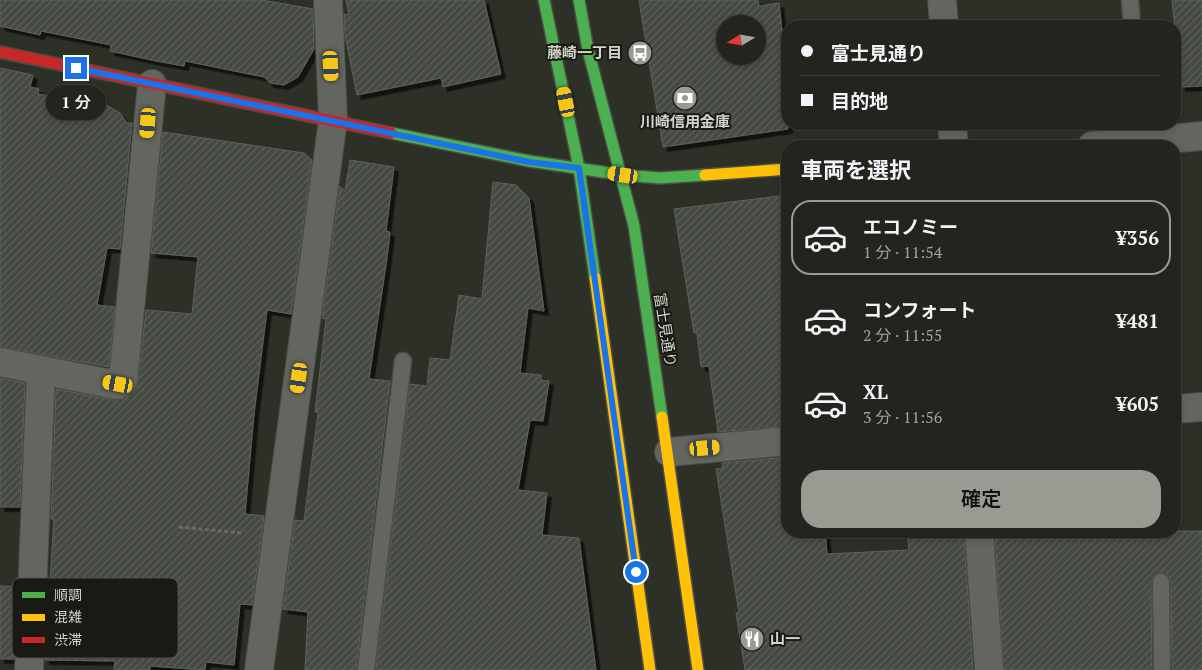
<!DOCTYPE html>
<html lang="ja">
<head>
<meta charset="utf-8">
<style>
  :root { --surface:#22241d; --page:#2a2c26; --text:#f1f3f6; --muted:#a2a4a4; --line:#3f413b; --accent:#989b92 }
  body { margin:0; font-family:"PT Serif","Noto Sans JP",serif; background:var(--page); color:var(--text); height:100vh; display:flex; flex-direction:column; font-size:19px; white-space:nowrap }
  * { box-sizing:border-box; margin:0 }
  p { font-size:16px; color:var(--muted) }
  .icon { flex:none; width:28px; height:28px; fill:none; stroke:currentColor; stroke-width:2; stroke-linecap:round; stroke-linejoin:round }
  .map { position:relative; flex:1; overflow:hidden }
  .sheet { position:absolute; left:781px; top:140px; width:400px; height:398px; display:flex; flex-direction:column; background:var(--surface); border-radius:20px; box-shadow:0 2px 8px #0003,0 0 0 1px var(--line) }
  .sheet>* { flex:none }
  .top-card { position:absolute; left:781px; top:20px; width:400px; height:110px; border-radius:20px; box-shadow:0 2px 8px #0003,0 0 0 1px var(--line); display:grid; align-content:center; height:110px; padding:0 20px; background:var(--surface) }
  .needle { width:32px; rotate:259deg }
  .tools { position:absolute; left:716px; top:15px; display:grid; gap:10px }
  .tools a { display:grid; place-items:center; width:50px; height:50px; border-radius:50%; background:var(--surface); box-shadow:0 2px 8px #0003,0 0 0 1px var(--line); font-size:25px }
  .end { position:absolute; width:22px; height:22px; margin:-11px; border:6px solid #1a73e8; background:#fff; box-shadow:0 0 0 2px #fff }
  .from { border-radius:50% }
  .bubble { position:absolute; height:35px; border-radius:18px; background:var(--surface); box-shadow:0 2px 8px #0003,0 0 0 1px var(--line); font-size:16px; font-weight:600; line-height:35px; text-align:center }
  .car { position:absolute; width:15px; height:30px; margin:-15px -8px; border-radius:6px; box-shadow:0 0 4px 1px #0007; background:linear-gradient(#f5c518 24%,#345 0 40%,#f5c518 0 76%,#345 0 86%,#f5c518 0) }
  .top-card b { display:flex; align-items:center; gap:18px; height:48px; font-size:19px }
  .top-card b+b { border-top:1px solid var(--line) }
  .top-card i { width:12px; height:12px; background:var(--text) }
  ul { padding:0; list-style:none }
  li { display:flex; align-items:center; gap:15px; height:75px; margin:0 10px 8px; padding:0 10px; border:2px solid transparent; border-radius:20px }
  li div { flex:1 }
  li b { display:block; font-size:19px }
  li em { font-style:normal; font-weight:600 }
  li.on { border-color:var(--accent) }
  li>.icon { width:45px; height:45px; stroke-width:1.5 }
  h2 { padding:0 20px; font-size:22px; line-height:60px }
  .cta { display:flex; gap:10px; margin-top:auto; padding:10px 20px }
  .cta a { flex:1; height:58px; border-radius:20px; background:var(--accent); color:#111; font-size:20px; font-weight:600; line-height:58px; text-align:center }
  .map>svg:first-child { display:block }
</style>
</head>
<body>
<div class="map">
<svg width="1202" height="670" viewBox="0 0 1202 670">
  <defs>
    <pattern id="building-hatch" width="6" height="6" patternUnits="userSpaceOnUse" patternTransform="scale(1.25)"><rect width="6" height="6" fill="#444841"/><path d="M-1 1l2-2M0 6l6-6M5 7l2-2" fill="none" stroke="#5e625b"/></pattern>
    <filter id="shadow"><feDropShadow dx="4.5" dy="4.5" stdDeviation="0" flood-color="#0009"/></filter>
  </defs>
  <rect width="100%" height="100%" fill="#2d3027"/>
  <g fill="url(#building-hatch)" stroke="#5d625b" fill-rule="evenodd" filter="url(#shadow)">
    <path d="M0,0H262L313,9L314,49L298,77L284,85L270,83L264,77L185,61L184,66L156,61L110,51L111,45L41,31L40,35L0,26Z"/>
    <path d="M346,0H484L501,74L443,87L441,78L357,95L345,36L344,14L349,15Z"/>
    <path d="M639,0H758L759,6L779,3L788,86V129L663,147ZM725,24H758V56H725Z"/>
    <path d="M1172,0H1202V86L1181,87Z"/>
    <path d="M0,68L33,75L30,87L39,89L38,94L108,106L120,113L127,123H132L120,249L107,248L97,305L115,307L109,367L0,347Z"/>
    <path d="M163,132L304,153L312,160L291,314L267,310L254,414L245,514L264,516L252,605L240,604L234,665L206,662L205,670L150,666V670H114L115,661L45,660L54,519H51L56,389L114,400L126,398L136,389L138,383L146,310L192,314L198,257L151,253Z"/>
    <path d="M350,160L394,167L386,231L390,232L387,258L369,379L390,381L356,670H305L308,612L283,609L295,520L304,521L318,413L315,412L326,319L322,318L340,186L345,191Z"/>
    <path d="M493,182L516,185L529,198L544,311L528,308L520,373L541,375V380L549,381L543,421L530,420L518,490L547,493L542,535L579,538L596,670H376L410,384L427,386L430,358L450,360L459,295L482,299Z"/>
    <path d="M788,195V426L718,432L709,366L701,367L697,333H694L674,209Z"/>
    <path d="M0,378L25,383L20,507H0Z"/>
    <path d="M788,457V531H825L827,554L909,550L907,531H952L953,538L964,537L973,670H745L736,613H739L716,469L723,468L722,463Z"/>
    <path d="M1030,531H1202V670H1172L1171,582L1169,577L1161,572L1156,574L1151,582L1152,670H1004L995,534Z"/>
    <path d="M0,586L17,587L14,659H0Z"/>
  </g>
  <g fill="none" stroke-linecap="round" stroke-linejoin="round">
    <defs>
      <g id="lane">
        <path d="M1130,0L1132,26"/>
        <path d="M1161,582L1162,670"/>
        <path d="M366,670L403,361"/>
      </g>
      <g id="street">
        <path d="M942,0L944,26"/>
        <path d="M952,124L954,146"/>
        <path d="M1092,146L1202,136"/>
        <path d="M0,362L117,385L123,381L152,84"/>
        <path d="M1175,409L1202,407"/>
        <path d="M669,452L788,441"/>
        <path d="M979,531L989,670"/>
        <path d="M29,670L41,371"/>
        <path d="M259,670L333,120L328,0"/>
      </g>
      <g id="fast">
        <path d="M544,0L579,168L595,278"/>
        <path d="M579,0L588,50L634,226L662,417"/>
        <path d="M391,133L529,161L623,175L660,178L705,175"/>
      </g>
      <g id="slow">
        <path d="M705,175L788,169"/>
        <path d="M595,278L650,670"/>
        <path d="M662,417L698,670"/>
      </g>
      <path id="jam" d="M0,52L391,133"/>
    </defs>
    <use href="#lane" stroke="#4a4d44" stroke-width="19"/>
    <use href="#street" stroke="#4a4d44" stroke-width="30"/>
    <use href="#fast" stroke="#4a4d44" stroke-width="14"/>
    <use href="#slow" stroke="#4a4d44" stroke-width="14"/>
    <use href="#jam" stroke="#4a4d44" stroke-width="14"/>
    <path stroke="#696b65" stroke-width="3" stroke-dasharray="4 2.5" stroke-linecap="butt" d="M179,527L243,533"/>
    <use href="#lane" stroke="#63665e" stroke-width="16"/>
    <use href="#street" stroke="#63665e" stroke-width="28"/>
    <use href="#fast" stroke="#4caf50" stroke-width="11"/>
    <use href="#slow" stroke="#ffc107" stroke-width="11"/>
    <use href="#jam" stroke="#c62828" stroke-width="11"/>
  </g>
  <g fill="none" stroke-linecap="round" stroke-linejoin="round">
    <path stroke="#1a73e8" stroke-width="6" d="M76,68L529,162L579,168L636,572"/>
  </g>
  <defs>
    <symbol id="bus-disc" viewBox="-11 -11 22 22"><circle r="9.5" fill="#989b92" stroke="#181a13"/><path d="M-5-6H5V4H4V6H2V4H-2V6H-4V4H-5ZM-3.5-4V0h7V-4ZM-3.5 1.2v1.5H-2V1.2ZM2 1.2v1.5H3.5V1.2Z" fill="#fff"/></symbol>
    <symbol id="bank-disc" viewBox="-11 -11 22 22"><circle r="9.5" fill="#989b92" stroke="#181a13"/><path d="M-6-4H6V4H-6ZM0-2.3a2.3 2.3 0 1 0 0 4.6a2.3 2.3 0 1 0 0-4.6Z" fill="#fff"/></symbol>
    <symbol id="restaurant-disc" viewBox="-11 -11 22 22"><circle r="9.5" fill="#989b92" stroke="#181a13"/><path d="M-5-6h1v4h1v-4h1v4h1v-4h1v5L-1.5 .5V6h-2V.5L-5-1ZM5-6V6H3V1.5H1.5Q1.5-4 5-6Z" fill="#fff"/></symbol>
  </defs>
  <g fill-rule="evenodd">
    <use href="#bus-disc" x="626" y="39" width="28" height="28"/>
    <use href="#bank-disc" x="671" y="84" width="28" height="28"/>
    <use href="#restaurant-disc" x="738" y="625" width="28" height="28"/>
  </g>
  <g text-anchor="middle" stroke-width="4" stroke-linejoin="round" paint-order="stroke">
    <g font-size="15" font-weight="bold" fill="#d2d5cb" stroke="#181a13" text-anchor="end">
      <text x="622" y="58">藤崎一丁目</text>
      <text x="685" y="127" text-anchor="middle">川崎信用金庫</text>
      <text x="770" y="644" text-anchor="start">山一</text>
    </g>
    <g font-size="15" fill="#d2d5cb" stroke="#181a13">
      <text transform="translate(665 330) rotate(81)" y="5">富士見通り</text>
    </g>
  </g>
  <rect x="12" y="578" width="166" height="80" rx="8" fill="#181a13" stroke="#50524a" stroke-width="1"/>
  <rect x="22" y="592" width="23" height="6" fill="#4caf50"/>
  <rect x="22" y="614" width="23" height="7" fill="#ffc107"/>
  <rect x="22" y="637" width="23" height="6" fill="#c62828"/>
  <g font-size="14" fill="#d2d5cb">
    <text x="54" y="600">順調</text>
    <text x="54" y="622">混雑</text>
    <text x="54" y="645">渋滞</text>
  </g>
</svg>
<div class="tools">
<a><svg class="needle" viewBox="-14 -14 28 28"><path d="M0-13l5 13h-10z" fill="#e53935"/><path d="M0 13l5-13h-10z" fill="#a2a4a4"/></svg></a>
</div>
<i class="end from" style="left:636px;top:572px"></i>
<i class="end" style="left:76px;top:68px"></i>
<div class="bubble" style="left:46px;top:85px;width:60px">1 分</div>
<i class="car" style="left:331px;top:66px;rotate:177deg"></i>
<i class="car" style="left:566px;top:102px;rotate:349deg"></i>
<i class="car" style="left:148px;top:123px;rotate:185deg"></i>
<i class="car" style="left:623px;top:175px;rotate:279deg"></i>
<i class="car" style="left:299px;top:378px;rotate:188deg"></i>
<i class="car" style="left:118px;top:384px;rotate:280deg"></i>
<i class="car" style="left:705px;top:448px;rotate:85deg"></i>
<div class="top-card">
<b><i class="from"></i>富士見通り</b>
<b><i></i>目的地</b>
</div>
<section class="sheet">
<h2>車両を選択</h2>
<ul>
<li class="on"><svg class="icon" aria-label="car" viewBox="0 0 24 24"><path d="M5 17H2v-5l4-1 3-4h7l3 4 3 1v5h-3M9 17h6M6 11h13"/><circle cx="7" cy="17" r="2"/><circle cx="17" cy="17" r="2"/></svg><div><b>エコノミー</b><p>1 分 · 11:54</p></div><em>¥356</em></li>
<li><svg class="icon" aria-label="car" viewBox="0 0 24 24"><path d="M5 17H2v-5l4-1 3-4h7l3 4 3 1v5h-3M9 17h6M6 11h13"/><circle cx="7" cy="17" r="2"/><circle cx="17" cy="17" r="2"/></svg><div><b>コンフォート</b><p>2 分 · 11:55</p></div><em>¥481</em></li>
<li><svg class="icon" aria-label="car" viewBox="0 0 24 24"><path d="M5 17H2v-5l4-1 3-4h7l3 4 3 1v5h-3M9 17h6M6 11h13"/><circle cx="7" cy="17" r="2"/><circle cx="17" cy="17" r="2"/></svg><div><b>XL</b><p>3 分 · 11:56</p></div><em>¥605</em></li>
</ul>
<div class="cta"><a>確定</a></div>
</section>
</div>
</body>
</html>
